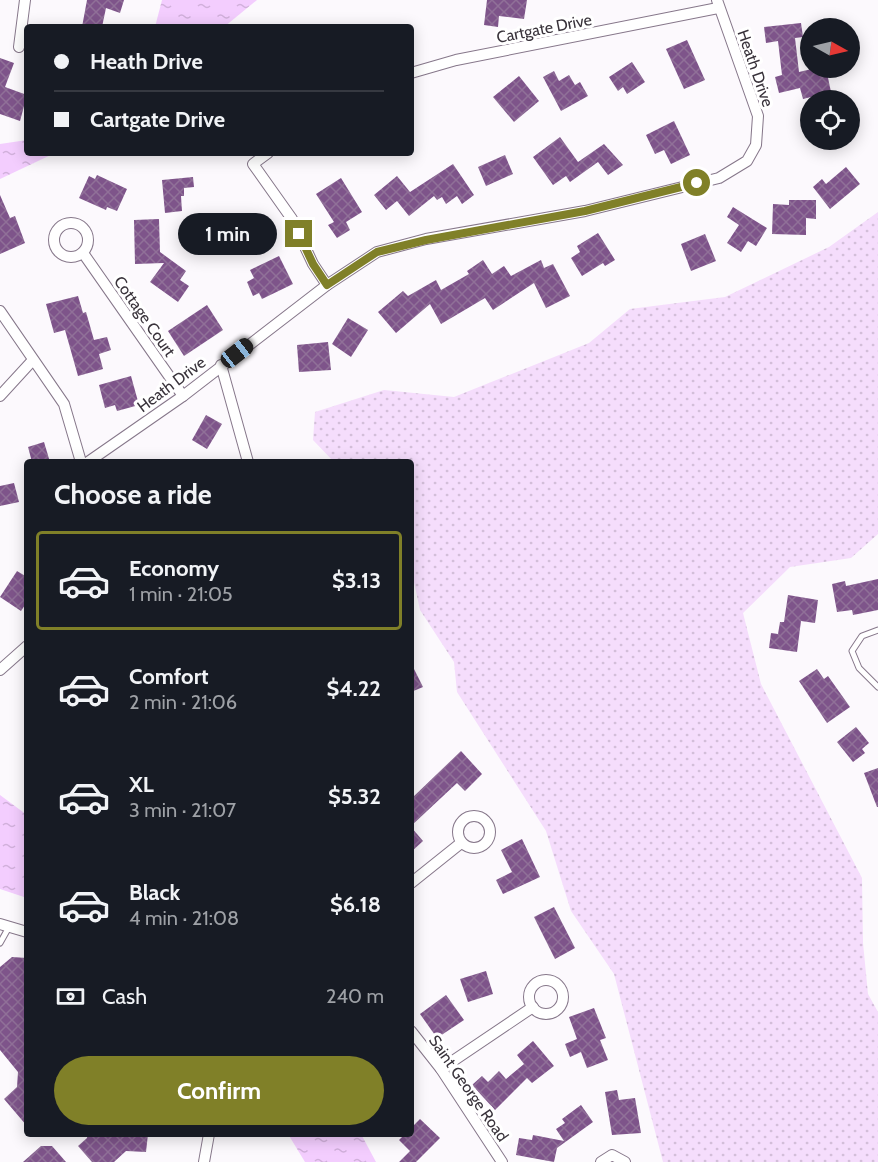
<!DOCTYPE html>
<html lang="en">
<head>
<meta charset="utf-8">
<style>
  :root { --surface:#171b24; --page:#242831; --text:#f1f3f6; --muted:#9ea1a6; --line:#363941; --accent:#808028 }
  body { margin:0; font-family:Cabin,sans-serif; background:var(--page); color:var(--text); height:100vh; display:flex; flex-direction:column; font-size:22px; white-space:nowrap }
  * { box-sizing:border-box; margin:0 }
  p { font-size:20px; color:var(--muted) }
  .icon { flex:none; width:33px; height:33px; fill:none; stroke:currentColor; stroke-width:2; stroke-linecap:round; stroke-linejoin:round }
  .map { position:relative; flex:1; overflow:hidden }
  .sheet { position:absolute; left:24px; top:459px; width:390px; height:678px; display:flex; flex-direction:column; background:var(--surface); border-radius:6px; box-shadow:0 3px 15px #0003 }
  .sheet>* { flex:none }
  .hud { position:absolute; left:24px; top:24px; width:390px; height:132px; border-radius:6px; box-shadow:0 3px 15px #0003; display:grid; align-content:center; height:132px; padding:0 30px; background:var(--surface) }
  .needle { width:39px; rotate:98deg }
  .tools { position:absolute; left:800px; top:18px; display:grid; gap:12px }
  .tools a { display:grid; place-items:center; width:60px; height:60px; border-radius:50%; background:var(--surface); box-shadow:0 3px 15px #0003; font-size:30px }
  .end { position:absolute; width:27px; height:27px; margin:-14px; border:8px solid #808028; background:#fff; box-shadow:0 0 0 3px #fff }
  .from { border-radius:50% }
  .bubble { position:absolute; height:42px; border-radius:21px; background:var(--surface); box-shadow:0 3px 15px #0003; font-size:20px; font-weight:700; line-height:42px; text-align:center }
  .car { position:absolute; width:18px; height:36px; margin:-18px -9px; border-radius:8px; box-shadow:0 0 4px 2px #0007; background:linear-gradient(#222 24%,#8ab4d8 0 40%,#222 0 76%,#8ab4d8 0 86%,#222 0) }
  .hud b { display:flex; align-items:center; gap:21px; height:57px; font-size:22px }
  .hud b+b { border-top:2px solid var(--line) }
  .hud i { width:15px; height:15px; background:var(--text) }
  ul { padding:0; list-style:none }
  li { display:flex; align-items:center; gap:18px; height:99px; margin:0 12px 9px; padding:0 18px; border:3px solid transparent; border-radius:6px }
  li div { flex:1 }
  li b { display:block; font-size:22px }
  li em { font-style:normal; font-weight:700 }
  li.on { border-color:var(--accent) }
  li>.icon { width:54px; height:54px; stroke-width:1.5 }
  h2 { padding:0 30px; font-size:27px; line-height:72px }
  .pay { display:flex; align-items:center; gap:15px; height:66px; padding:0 30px; font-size:22px }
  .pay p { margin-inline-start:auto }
  .action { display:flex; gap:12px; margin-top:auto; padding:12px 30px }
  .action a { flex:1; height:69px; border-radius:36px; background:var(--accent); color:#fff; font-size:24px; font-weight:700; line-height:69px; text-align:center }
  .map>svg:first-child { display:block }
</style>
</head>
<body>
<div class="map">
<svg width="878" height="1162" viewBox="0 0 878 1162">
  <defs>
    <pattern id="grass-dots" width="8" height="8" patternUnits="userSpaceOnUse" patternTransform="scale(1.5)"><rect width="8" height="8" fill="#f5ddfc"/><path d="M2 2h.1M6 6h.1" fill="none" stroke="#d3bed9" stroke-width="1.8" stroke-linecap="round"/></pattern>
    <pattern id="water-ripples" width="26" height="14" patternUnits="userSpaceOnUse" patternTransform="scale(1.5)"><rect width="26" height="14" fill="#f3cdfe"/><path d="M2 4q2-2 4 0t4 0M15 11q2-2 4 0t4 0" fill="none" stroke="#d1b0db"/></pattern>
    <pattern id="building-cross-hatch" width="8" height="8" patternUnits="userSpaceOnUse" patternTransform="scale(1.5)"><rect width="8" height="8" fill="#7e548a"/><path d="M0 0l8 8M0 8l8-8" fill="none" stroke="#907098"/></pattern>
  </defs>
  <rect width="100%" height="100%" fill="#fcf9fd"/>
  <path fill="url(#grass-dots)" d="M878,212V534L851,558L790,567L743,613L761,684L862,878L863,943L868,994L878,1012V1162H663L614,974L571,911L546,831L457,692L454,662L420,610L411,568V462H334L313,440L315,412L384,390L454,397L589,343L630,309L725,297L829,247Z"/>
  <g fill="url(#water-ripples)">
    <path d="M162,0H257L224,27H155Z"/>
    <path d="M27,140V153H55L0,179V144Z"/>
    <path d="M0,795L27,815V898L0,889Z"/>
    <path d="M288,1134H361L376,1162H305Z"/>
  </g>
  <g fill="url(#building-cross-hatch)">
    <path d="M87,0H124L120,13L106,8L102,27H82Z"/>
    <path d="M487,0H527L524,19L499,16L498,27L484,25Z"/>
    <path d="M801,23L803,37L795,38L799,72L816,68L818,75L827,73L831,92L803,99L800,88L779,93L775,77L782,75L778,41L766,43L764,27Z"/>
    <path d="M687,40L705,80L684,89L666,49Z"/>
    <path d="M0,58L14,63L5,87L27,95L20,121L0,114Z"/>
    <path d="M632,62L645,82L627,94L623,87L618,91L609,77Z"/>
    <path d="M554,71L559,81L569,75L575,85L580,82L588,96L561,111L543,77Z"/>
    <path d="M519,76L539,101L514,122L493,97Z"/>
    <path d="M674,121L690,155L671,164L664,150L655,154L646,135Z"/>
    <path d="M560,137L578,162L604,144L623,165L608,175L598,162L570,182L566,176L553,185L533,157Z"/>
    <path d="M505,155L513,174L486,186L478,167Z"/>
    <path d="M453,164L474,195L462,204L457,196L446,204L442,197L437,200L434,196L409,216L397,201L386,210L374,195L397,176L410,192Z"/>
    <path d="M846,167L860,184L830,209L813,187L822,179L826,184Z"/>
    <path d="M97,175L127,189L117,211L107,207L106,210L79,198L89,176L95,179Z"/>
    <path d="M193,177L194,187L184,188V196H181L182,211L165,213L162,180Z"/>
    <path d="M341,178L362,212L346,222L350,230L337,238L328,225L334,222L316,194Z"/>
    <path d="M0,195L10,218L15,216L25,243L0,254Z"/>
    <path d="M789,200H816V219L806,218V235L772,234L773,204L789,205Z"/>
    <path d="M733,207L767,228L756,246L748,241L741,252L727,243L739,225L727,217Z"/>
    <path d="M250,217L257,247L231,254L223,225Z"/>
    <path d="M159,219L160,252L186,271L180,280L189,286L178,302L150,282L164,263L135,264L134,220Z"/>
    <path d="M598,233L615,260L605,266L603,263L582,276L571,258L580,252L577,246Z"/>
    <path d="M705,234L716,261L691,271L681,244Z"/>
    <path d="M279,256L293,284L262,299L259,293L253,296L247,282L254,278L250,270Z"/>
    <path d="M483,260L492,274L504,266L511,276L541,260L544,268L553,264L570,296L546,308L534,283L493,310L485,298L441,324L430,304L396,333L378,312L403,291L408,296L436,280L441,290L469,274L467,271Z"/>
    <path d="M78,296L83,313L86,312L94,340L107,337L111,350L99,354L103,369L78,376L65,330L54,333L46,304Z"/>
    <path d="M207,305L223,330L184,356L168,331Z"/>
    <path d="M348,318L368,330L351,357L332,344Z"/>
    <path d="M328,342L331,370L299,372L297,345Z"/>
    <path d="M131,376L139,405L117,411L115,405L105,408L99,385Z"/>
    <path d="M206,415L222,424L207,449L192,440Z"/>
    <path d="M44,442L50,462H32L28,447Z"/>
    <path d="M14,483L19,502L0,506V486Z"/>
    <path d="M17,571L27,577V602L21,611L0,597Z"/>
    <path d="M878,579V610L853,615L852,610L837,612L832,584L845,581L846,586Z"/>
    <path d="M788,595L818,600L815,623L801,621L797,652L769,648L771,633L778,634L780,622H784Z"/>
    <path d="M411,663L423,687L411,692Z"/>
    <path d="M817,669L824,679L828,676L850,707L827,723L799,681Z"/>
    <path d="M856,727L869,743L862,749L865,753L853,762L837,742Z"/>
    <path d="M461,751L482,774L465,791L457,783L411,826V799Z"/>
    <path d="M878,768V807H877L864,773Z"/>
    <path d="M411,827L423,841L411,852Z"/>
    <path d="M522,839L540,877L503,894L496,880L512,872L501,850Z"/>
    <path d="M554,907L575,948L555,959L534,917Z"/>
    <path d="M12,957L27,958V1126L4,1099L17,1087L18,1072L0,1050V967Z"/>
    <path d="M486,971L493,994L468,1002L460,979Z"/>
    <path d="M446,995L464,1020L437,1038L420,1014Z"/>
    <path d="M594,1008L606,1038L600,1040L608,1060L587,1068L581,1052L570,1057L565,1044L577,1039L569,1017Z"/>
    <path d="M533,1041L554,1066L532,1083L527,1078L495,1110L472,1085L482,1076L488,1082L499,1071L506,1079L524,1064L517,1055Z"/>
    <path d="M617,1090L619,1100L635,1098L641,1133L612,1135L605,1092Z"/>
    <path d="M581,1105L593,1122L557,1148L554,1162L516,1155L519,1138L532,1140L533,1135L564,1141L556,1129L565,1123L562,1119Z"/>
    <path d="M420,1119L440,1138L416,1162H399L410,1151L399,1140L405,1134H411V1128Z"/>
    <path d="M87,1134H148L146,1152L126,1151L114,1162H92L78,1146L87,1138Z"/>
    <path d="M41,1146H52L66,1162H23Z"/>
  </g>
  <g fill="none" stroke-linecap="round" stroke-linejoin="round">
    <defs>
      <g id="lane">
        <path d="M878,630L862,636L852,651L859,668L878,687"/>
        <path d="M0,943L9,927"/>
      </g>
      <g id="street">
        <path d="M19,47L25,0"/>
        <path d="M411,73L456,60L718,8"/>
        <path d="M268,153L253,164L292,219L313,264L327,285"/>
        <circle cx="71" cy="240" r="17"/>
        <path d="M83,253L183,396"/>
        <path d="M0,311L64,404L81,462"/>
        <path d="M221,365L248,462"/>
        <path d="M0,396L32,361"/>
        <path d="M88,462L183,396L327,285L377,252L426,239L585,211L719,178L747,161L756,145L758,116L717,0"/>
        <path d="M0,670L27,646"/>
        <circle cx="474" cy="832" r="16"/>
        <path d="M411,883L461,843"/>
        <path d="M0,924L27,932"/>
        <circle cx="546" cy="997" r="17"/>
        <path d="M411,1031L441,1069L502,1162"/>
        <path d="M441,1069L533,1007"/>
        <path d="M204,1162L209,1134"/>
        <path d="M601,1162L612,1155L625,1162"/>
      </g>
    </defs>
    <use href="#lane" stroke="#86778a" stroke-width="7"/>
    <use href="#street" stroke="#86778a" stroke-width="12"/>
    <use href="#lane" stroke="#fff" stroke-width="5"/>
    <use href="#street" stroke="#fff" stroke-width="10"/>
  </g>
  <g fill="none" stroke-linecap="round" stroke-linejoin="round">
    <path stroke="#808028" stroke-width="8" d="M299,234L313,264L327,285L377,252L426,240L585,211L697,183"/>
  </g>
  <g text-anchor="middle" stroke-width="6" stroke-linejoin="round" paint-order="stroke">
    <g font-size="16" fill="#39333b" stroke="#fff">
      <text transform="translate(544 28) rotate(-11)" y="6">Cartgate Drive</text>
      <text transform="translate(756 68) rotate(71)" y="6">Heath Drive</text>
      <text transform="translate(145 316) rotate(55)" y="6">Cottage Court</text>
      <text transform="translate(171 384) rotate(-37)" y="6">Heath Drive</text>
      <text transform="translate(469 1088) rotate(55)" y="6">Saint George Road</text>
    </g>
  </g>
</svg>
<div class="tools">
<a><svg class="needle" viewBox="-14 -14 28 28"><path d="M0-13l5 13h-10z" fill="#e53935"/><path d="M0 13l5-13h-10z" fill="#9ea1a6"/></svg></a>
<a><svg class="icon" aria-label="locate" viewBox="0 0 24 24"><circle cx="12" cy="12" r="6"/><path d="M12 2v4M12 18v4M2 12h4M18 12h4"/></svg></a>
</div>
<i class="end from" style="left:697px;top:183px"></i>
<i class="end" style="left:299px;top:234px"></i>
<div class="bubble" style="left:178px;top:213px;width:99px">1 min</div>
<i class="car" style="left:237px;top:353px;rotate:52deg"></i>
<div class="hud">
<b><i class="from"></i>Heath Drive</b>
<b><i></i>Cartgate Drive</b>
</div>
<section class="sheet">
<h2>Choose a ride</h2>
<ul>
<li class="on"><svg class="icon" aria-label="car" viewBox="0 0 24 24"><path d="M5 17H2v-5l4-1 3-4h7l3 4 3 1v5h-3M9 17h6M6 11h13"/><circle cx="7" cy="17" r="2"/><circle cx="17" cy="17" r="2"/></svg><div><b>Economy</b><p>1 min · 21:05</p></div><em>$3.13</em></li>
<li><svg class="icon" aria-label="car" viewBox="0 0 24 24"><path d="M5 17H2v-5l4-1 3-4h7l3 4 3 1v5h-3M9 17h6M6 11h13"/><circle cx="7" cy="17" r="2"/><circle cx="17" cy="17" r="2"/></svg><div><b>Comfort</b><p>2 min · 21:06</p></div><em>$4.22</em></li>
<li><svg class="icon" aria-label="car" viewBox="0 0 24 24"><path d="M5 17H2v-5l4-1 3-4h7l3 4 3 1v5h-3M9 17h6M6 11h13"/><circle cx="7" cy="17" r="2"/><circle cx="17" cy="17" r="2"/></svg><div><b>XL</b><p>3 min · 21:07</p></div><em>$5.32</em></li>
<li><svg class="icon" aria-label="car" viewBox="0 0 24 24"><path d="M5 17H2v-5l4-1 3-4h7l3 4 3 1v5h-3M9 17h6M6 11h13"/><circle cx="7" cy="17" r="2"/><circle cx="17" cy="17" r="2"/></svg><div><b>Black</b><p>4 min · 21:08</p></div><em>$6.18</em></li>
</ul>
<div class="pay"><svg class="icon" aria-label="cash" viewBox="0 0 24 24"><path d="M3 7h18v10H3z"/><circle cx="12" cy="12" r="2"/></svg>Cash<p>240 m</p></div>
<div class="action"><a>Confirm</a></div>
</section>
</div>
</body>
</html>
